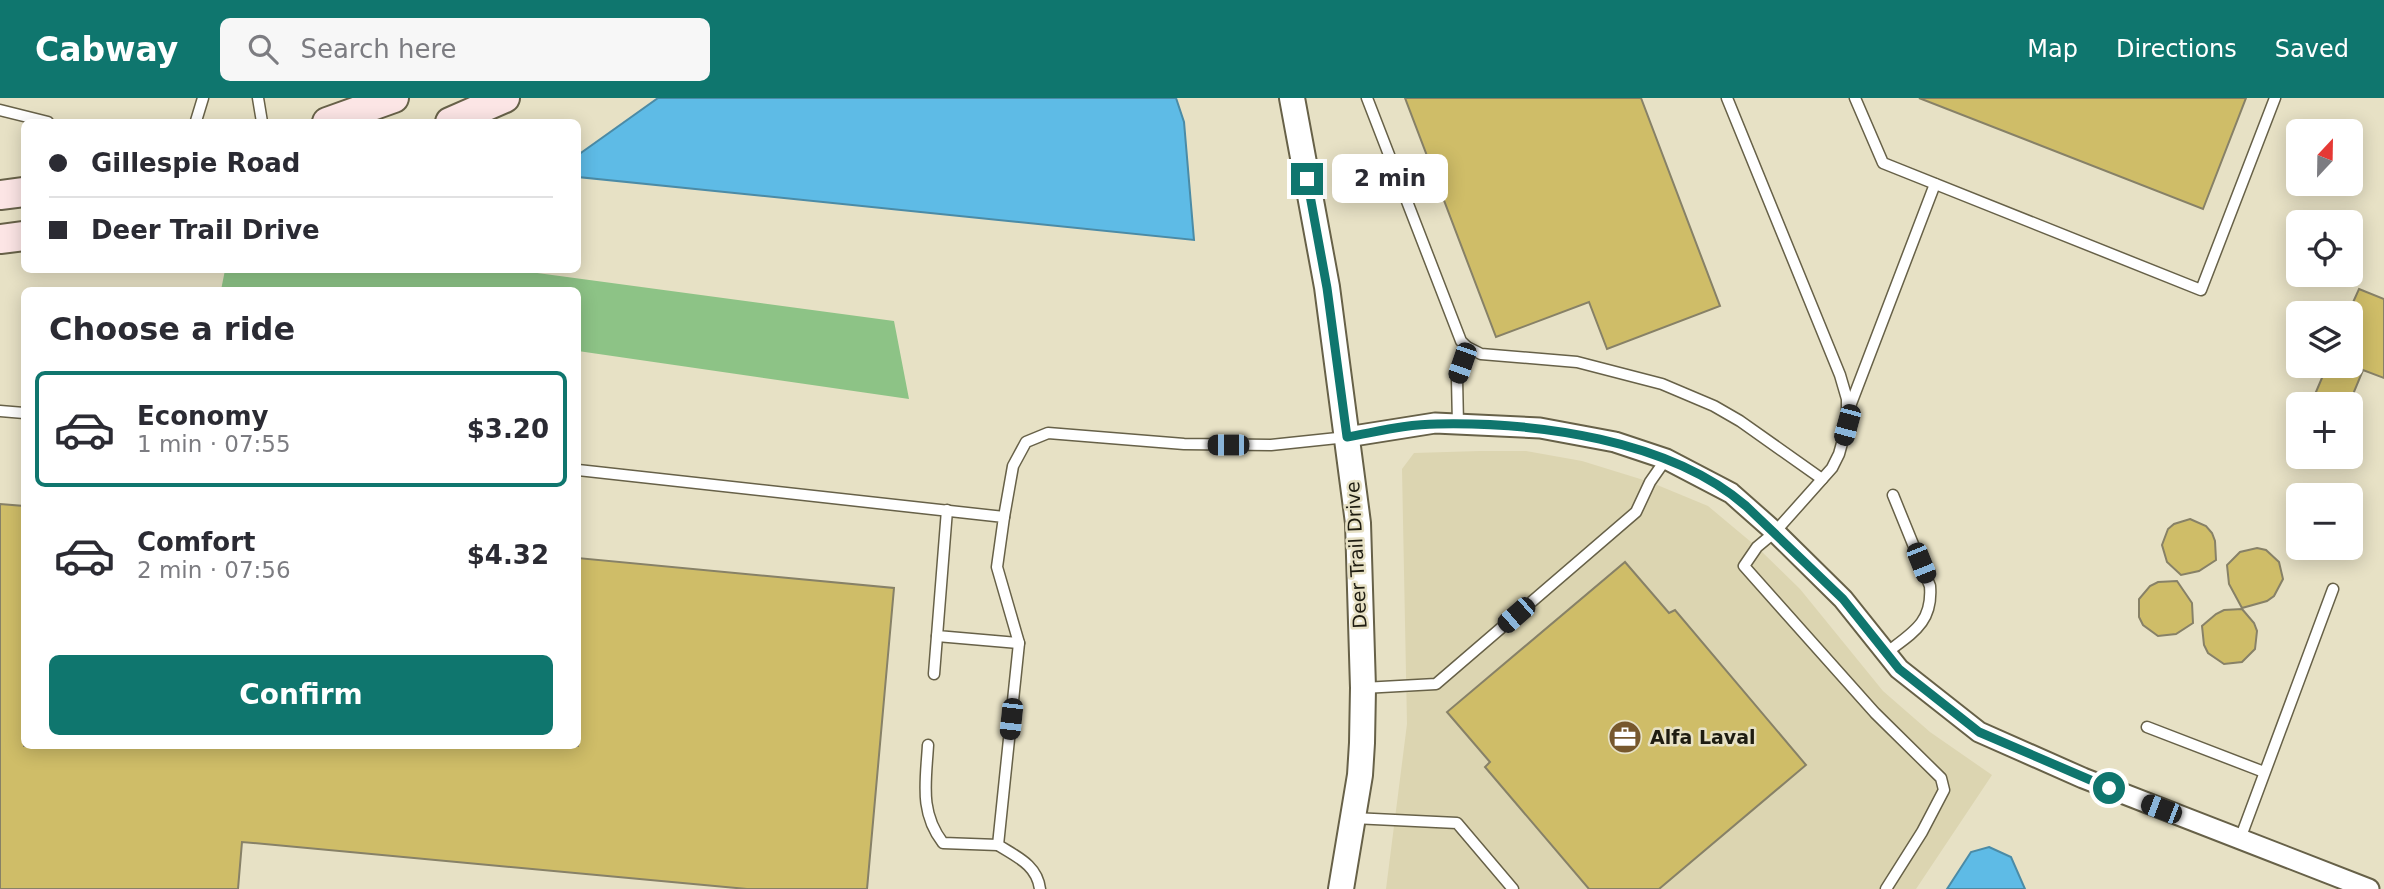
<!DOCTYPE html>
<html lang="en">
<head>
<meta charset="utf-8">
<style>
  :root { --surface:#fff; --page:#f7f7f7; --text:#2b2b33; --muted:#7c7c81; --line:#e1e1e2; --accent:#0f766e }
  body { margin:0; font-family:"DejaVu Sans",sans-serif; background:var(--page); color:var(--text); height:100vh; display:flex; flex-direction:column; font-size:26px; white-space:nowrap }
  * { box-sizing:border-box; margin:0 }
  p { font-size:23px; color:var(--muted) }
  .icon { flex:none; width:38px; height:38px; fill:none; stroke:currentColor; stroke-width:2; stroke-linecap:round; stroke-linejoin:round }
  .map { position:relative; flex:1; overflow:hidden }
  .side { position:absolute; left:21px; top:189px; width:560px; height:462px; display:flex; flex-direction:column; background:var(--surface); border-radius:10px; box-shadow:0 4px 18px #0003 }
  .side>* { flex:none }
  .guide { position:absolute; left:21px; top:21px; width:560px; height:154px; border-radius:10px; box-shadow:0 4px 18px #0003; display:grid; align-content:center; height:154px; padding:0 28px; background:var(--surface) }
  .needle { width:46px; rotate:22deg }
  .fabs { position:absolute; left:2286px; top:21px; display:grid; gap:14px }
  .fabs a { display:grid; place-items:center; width:77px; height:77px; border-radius:10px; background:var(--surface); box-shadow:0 4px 18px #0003; font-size:35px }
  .end { position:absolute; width:32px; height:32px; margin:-16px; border:9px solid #0f766e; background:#fff; box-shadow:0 0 0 4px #fff }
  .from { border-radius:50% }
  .bubble { position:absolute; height:49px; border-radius:10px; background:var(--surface); box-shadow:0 4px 18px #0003; font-size:23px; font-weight:600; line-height:49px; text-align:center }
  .car { position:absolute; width:21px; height:42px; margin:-21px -10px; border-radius:9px; box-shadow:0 0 5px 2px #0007; background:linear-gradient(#222 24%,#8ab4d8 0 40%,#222 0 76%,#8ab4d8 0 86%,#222 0) }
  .guide b { display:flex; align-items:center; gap:24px; height:66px; font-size:26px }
  .guide b+b { border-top:2px solid var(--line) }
  .guide i { width:18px; height:18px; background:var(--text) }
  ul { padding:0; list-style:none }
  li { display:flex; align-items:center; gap:21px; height:116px; margin:0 14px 10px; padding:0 14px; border:4px solid transparent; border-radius:10px }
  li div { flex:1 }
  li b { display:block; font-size:26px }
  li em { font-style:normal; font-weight:600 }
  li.active { border-color:var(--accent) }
  li>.icon { width:63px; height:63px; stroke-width:1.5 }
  h2 { padding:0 28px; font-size:32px; line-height:84px }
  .primary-button { display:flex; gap:14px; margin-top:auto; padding:14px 28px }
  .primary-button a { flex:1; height:80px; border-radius:10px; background:var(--accent); color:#fff; font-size:28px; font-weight:600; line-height:80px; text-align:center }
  header { display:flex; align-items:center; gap:42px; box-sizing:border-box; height:98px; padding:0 35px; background:var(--accent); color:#fff }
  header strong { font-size:33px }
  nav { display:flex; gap:38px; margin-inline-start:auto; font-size:24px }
  .search { width:490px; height:63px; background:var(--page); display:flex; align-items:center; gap:18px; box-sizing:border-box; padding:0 24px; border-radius:10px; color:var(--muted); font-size:26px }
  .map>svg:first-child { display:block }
</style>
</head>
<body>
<header>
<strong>Cabway</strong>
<div class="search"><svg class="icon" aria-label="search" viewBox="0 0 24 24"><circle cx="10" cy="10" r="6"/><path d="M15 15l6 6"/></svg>Search here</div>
<nav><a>Map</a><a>Directions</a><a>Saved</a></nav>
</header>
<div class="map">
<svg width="2384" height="791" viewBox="0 0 2384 791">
  <rect width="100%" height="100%" fill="#e7e1c5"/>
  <path fill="#dcd5b1" d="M1480,353H1526L1582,363L1650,384L1708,408L1757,449L1800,491L1883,593L1930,634L1992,677L1916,791H1386L1407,626L1402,371L1414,355Z"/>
  <path fill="#8dc386" d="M225,172H515L894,223L909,301L578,253V192H221Z"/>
  <g fill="#5ebbe6" stroke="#4b8ba6" stroke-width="2">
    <path d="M658,0H1176L1184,24L1194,142L578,79V57Z"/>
    <path d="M1989,749L2011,759L2025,791H1947L1971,754Z"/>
  </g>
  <g fill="#cfbd68" stroke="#878167" stroke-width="2">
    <path d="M1405,0H1641L1720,208L1607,251L1589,204L1496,239Z"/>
    <path d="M1919,0H2246L2203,111Z"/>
    <path d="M2359,191L2384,201V280L2363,272L2349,306H2326L2313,301L2327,268H2350V211Z"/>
    <path d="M0,406L24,408V648H578V460L894,490L867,791H747L242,744L238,791H0Z"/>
    <path d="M2190,421L2206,428L2212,435L2215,443L2216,462L2199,473L2181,477L2167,464L2162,447L2168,431L2174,426Z"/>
    <path d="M2257,450L2266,452L2279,464L2283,481L2274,498L2267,503L2242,510L2229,486L2227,467L2240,454Z"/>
    <path d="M1625,464L1669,515L1675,512L1806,667L1659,791H1589L1485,669L1490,664L1447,614Z"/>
    <path d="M2177,483L2192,505L2193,525L2176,536L2158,538L2143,527L2139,519V501L2150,488L2158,484Z"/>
    <path d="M2242,511L2254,525L2257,533L2255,551L2242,564L2224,566L2208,555L2204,547L2202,528L2216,516L2224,512Z"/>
  </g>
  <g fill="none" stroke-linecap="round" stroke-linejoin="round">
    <defs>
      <g id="service">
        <path d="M258,0L262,24"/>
        <path d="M1367,0L1461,243L1467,249L1481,256L1577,264L1662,286L1714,308L1740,323L1822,381"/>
        <path d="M1727,0L1840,277L1847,301V327L1839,356L1832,370L1775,434L1757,449L1744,468L1875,615L1941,680L1944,692L1922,734L1886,791"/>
        <path d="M1855,0L1883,65L2201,192L2275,0"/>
        <path d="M0,12L48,24"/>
        <path d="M196,23L203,0"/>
        <path d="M1849,311L1935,86"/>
        <path d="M0,313L24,315"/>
        <path d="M1458,327L1457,280L1467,249"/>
        <path d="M578,372L1004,419L997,469L1019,545L998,747C1017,759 1037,767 1040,791"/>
        <path d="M947,412L937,538L1019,545"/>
        <path d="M1004,419L1013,368L1026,344L1048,335L1184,346L1271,347L1347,339"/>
        <path d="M1886,555C1912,535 1933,525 1930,488L1893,397"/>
        <path d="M934,576L937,538"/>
        <path d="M1363,590L1436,586L1636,414L1650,384L1666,361"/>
        <path d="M2147,629L2264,674"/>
        <path d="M928,647C926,683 919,714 943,745L998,747"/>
        <path d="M1353,720L1457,725L1513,791"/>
        <path d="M2240,741L2333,491"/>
      </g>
      <path id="minor" d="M1347,339L1435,325L1540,330L1615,344L1666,361L1731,395L1775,434L1843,501L1899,571L1979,634L2083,680L2369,791"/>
      <path id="tertiary" d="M1292,0L1327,189L1358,425L1363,590L1362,645L1360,677L1341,791"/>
      <g id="secondary">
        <path d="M327,24L394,0"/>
        <path d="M450,24L505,0"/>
        <path d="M0,97L24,94"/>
        <path d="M0,141L24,138"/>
      </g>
    </defs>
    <use href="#service" stroke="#676148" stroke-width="13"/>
    <use href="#minor" stroke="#676148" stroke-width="23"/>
    <use href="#tertiary" stroke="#676148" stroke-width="28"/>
    <use href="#secondary" stroke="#676148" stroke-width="32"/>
    <use href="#service" stroke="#fff" stroke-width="10"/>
    <use href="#minor" stroke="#fff" stroke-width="19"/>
    <use href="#tertiary" stroke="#fff" stroke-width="24"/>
    <use href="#secondary" stroke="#fce5e5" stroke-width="28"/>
  </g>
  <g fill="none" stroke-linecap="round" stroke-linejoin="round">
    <path stroke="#0f766e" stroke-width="9" d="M1307,81L1327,190L1347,339C1376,334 1407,326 1437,326C1536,324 1669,341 1746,408L1843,501L1899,571L1979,634L2109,690"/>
  </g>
  <defs>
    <symbol id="office-disc" viewBox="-11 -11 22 22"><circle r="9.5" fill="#77582d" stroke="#e7e1c5"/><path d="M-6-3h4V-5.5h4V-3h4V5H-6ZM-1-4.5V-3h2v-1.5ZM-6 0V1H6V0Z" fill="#fff"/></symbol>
  </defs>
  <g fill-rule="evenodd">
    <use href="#office-disc" x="1606" y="620" width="38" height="38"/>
  </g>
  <g text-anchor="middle" stroke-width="5" stroke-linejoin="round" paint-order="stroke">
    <g font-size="19" fill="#1e1c11" stroke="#e7e1c5">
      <text transform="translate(1356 457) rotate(-93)" y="7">Deer Trail Drive</text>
    </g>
    <g font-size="19" font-weight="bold" fill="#1e1c11" stroke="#e7e1c5" text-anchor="start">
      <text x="1650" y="646">Alfa Laval</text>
    </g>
  </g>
</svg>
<div class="fabs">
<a><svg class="needle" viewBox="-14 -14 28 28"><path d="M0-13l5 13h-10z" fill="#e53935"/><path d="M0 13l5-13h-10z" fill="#7c7c81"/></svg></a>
<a><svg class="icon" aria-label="locate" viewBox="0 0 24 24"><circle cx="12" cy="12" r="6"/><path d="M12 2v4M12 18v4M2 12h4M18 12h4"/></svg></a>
<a><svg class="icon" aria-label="layers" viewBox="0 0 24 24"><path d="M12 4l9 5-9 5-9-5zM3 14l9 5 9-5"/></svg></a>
<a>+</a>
<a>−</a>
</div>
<i class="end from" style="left:2109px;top:690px"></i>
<i class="end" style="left:1307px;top:81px"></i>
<div class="bubble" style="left:1332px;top:56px;width:116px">2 min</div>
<i class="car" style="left:1462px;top:265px;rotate:199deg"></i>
<i class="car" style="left:1847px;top:327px;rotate:195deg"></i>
<i class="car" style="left:1228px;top:347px;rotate:270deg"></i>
<i class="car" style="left:1921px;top:465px;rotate:158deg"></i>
<i class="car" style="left:1516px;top:517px;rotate:229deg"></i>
<i class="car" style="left:1011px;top:621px;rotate:186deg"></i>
<i class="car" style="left:2161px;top:711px;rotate:291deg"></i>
<div class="guide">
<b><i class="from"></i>Gillespie Road</b>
<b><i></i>Deer Trail Drive</b>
</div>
<section class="side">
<h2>Choose a ride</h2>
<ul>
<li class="active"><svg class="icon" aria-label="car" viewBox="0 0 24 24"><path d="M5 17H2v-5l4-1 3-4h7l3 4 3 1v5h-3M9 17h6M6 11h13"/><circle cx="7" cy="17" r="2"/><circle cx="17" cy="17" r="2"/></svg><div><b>Economy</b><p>1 min · 07:55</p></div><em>$3.20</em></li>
<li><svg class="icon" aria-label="car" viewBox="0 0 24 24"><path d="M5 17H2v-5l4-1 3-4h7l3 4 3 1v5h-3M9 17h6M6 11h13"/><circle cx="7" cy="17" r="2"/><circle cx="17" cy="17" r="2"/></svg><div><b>Comfort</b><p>2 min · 07:56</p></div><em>$4.32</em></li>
</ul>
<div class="primary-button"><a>Confirm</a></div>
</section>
</div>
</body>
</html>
